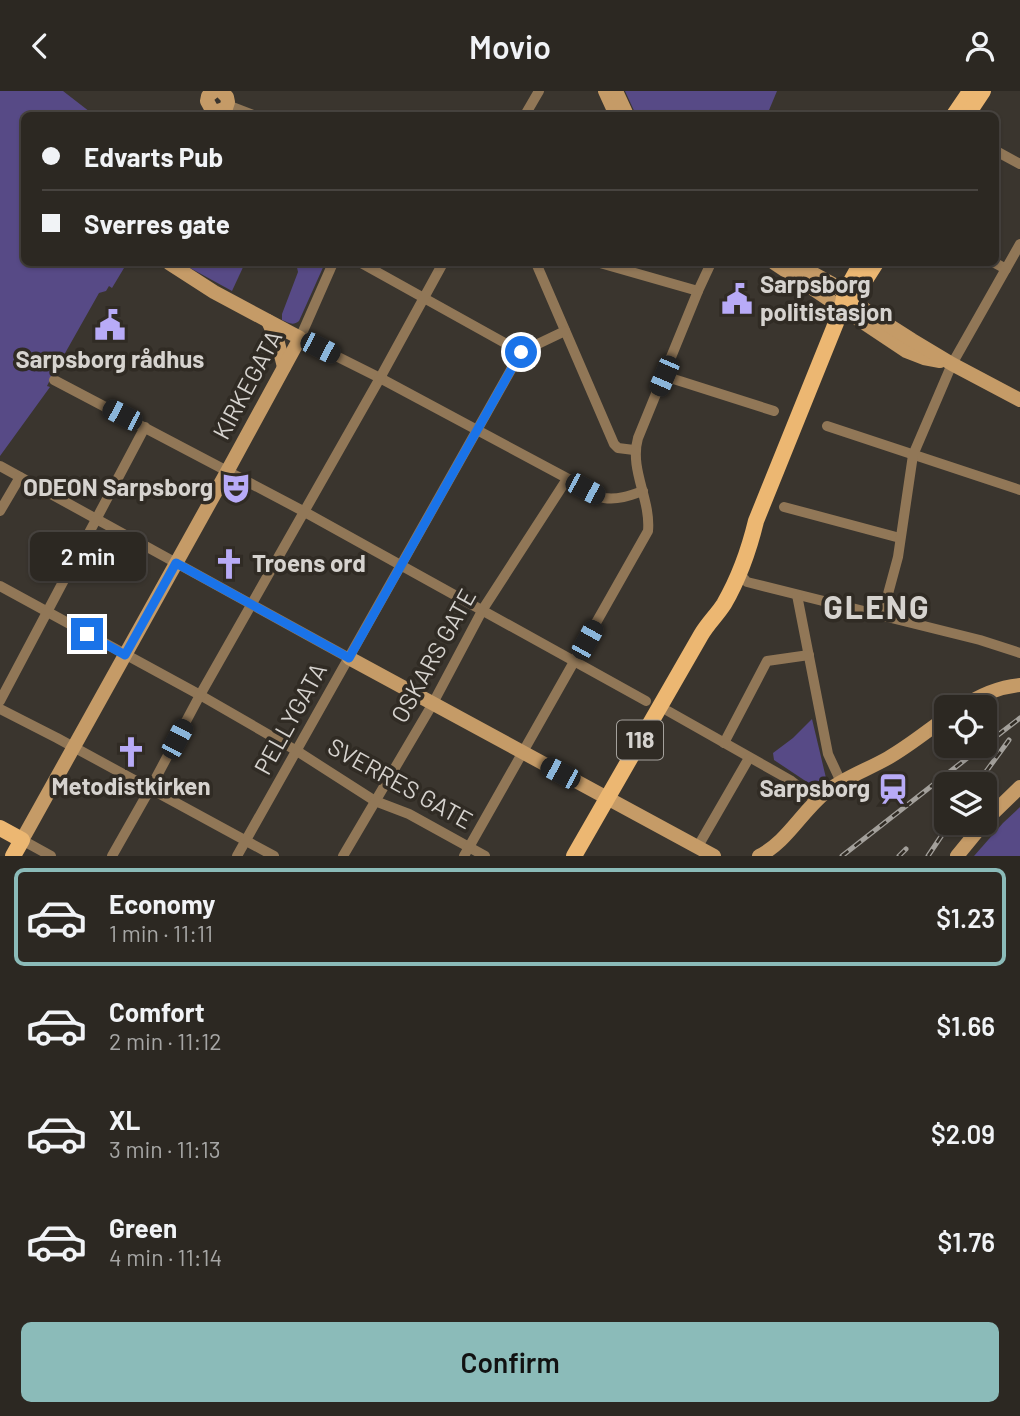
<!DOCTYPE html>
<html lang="en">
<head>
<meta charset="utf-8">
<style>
  :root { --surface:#2c2822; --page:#38342f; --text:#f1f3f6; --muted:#a6a6a5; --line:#484440; --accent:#8bbbb9 }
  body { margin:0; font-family:Barlow,sans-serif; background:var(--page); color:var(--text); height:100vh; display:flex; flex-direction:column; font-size:26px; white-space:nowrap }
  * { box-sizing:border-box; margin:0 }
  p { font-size:23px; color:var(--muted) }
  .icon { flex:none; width:38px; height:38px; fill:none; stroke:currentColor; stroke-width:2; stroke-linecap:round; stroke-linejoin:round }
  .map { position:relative; height:765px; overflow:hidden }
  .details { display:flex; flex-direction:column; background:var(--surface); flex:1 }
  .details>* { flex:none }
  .guide { position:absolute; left:21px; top:21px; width:978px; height:154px; border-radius:10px; box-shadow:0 2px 5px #0004,0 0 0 2px var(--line); display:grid; align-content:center; height:154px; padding:0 21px; background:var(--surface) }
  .buttons { position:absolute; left:934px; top:604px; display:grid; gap:14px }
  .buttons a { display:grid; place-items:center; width:63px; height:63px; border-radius:10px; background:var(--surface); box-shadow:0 2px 5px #0004,0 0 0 2px var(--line); font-size:35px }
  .end { position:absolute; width:32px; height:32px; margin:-16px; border:9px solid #1a73e8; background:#fff; box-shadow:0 0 0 4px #fff }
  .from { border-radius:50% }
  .bubble { position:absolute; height:49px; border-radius:10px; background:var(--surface); box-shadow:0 2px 5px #0004,0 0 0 2px var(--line); font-size:23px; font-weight:600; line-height:49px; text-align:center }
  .car { position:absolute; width:21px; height:42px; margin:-21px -10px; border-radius:9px; box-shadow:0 0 5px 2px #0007; background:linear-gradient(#222 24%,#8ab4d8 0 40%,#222 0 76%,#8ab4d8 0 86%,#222 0) }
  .guide b { display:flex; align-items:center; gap:24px; height:66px; font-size:26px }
  .guide b+b { border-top:2px solid var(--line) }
  .guide i { width:18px; height:18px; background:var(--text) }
  ul { padding:12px 0 0; list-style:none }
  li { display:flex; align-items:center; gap:21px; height:98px; margin:0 14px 10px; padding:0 7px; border:4px solid transparent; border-radius:10px }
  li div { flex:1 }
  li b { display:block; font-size:26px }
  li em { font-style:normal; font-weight:600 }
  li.selected { border-color:var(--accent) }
  li>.icon { width:63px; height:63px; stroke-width:1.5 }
  .cta { display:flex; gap:14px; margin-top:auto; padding:14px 21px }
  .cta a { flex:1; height:80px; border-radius:10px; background:var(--accent); color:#111; font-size:28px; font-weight:600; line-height:80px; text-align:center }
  header { display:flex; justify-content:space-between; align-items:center; height:91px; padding:0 21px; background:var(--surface); font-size:32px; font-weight:600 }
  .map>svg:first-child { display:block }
</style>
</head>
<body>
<header><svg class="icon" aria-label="back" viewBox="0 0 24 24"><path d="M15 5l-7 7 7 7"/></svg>Movio<svg class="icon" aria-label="person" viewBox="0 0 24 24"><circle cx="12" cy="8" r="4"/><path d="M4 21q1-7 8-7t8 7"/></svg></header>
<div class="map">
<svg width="1020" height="765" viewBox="0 0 1020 765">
  <rect width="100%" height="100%" fill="#3a352e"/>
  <g fill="#574a86">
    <path d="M0,0H63L94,24H24V172H127L112,197L109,195L106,200L99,202L51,287L47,295L50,296L0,365Z"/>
    <path d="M625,0H777L767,24H636Z"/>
    <path d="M181,172H245L232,200Z"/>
    <path d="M296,172H325L299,230C293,235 289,232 282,229V223L298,181Z"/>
    <path d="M812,628L826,687L821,694L813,695L774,669L773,662L793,647Z"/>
    <path d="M1020,716V765H974L1003,732Z"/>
  </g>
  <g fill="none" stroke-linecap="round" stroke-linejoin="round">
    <g stroke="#917757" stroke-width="10">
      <path d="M227,14L253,24"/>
      <path d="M525,24L539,0"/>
      <path d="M996,60L1020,73"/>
      <path d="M333,172L300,247L380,287L604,407C618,409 629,405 643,400"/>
      <path d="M361,172L521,261"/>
      <path d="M536,172L614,353L618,357L634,359"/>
      <path d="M600,172L698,200"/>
      <path d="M995,172L1006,178"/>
      <path d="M664,285L774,320"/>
      <path d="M54,289L303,420L646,610"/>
      <path d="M827,335L1020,399"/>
      <path d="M0,375L349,567"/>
      <path d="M784,416L900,447"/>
      <path d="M0,420L20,386"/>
      <path d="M739,482L747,491L980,549L1020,562"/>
      <path d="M0,495L200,604L297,660L375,710L409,723L485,765"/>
      <path d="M797,504L828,663L841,691"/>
      <path d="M882,525L898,466L913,364L952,273L1020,153"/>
      <path d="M0,610L145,336"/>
      <path d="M0,618L57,647L274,765"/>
      <path d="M668,620L790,689L816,709"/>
      <path d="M724,652L767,570L809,564"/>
      <path d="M22,749L51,765"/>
      <path d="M697,757L749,667"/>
      <path d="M112,765L150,698L200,604L380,287L443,172"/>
      <path d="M237,765L521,261L565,240"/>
      <path d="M343,765L432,614L483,518L567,388"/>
      <path d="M464,765L648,440C651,408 629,379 638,347L698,200L711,172"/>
    </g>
    <g stroke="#c59b67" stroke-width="14">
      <path d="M214,0L208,5L207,10L212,19L218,20L226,17L228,11L227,6L221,0"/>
      <path d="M605,0L616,24"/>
      <path d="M616,0L627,24"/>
      <path d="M774,172L906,260L924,267L940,270"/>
      <path d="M794,172L836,195L868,221L912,249L952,273L1020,309"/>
      <path d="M268,230L278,252L284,276"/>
      <path d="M349,567L714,765"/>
      <path d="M962,616C980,604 998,596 1020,594"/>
      <path d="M985,730L1020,696"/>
      <path d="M22,749L228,379L300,247L214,201L169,172"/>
      <path d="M759,765C787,751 802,720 826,701C845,686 867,679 888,667C909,655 927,640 947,626"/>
      <path d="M957,765L984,732"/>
    </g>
    <g stroke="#ecb772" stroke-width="16">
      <path d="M954,24L969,2"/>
      <path d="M967,24L983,0"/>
      <path d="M844,215L853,208L876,172"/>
      <path d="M0,737L22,749L13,765"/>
      <path d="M574,765L701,544C708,532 717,524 724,513C739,487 749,459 756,430L842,217L845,201L861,172"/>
    </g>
    <defs>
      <g id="rail">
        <path d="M985,654L1020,627"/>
        <path d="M977,693L1009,649"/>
        <path d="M842,765L984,654"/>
        <path d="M899,765L906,758"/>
        <path d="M928,765L950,732"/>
      </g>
    </defs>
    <use href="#rail" stroke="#a3a09b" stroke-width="5"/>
    <use href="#rail" stroke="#302b24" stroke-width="2.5" stroke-dasharray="8" stroke-linecap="butt"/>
  </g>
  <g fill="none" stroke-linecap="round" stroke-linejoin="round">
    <path stroke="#1a73e8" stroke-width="9" d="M87,543L125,564L176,472L349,567L521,261"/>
  </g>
  <defs>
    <symbol id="civic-bare" viewBox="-9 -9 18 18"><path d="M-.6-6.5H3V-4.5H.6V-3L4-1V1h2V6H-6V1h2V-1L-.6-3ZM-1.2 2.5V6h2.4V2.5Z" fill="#b8abf7" stroke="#302b24" stroke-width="2.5" paint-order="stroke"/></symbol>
    <symbol id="theatre-bare" viewBox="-9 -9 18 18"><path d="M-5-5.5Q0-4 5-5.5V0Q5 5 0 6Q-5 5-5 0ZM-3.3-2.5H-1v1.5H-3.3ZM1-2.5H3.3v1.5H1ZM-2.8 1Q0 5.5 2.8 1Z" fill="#b8abf7" stroke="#302b24" stroke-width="2.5" paint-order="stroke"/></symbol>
    <symbol id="church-bare" viewBox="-9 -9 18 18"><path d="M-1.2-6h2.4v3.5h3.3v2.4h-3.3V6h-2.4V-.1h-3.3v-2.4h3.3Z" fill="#b8abf7" stroke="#302b24" stroke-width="2.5" paint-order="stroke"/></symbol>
    <symbol id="station-bare" viewBox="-9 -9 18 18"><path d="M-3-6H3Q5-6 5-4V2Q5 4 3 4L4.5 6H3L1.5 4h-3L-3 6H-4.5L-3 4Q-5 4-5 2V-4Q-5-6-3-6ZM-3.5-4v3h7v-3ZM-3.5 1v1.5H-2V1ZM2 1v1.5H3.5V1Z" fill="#b8abf7" stroke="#302b24" stroke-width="2.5" paint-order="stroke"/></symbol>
  </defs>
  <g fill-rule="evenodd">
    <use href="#civic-bare" x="715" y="186" width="44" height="44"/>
    <use href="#civic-bare" x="88" y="212" width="44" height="44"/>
    <use href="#theatre-bare" x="214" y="375" width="44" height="44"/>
    <use href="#church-bare" x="207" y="451" width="44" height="44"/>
    <use href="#church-bare" x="109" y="639" width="44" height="44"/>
    <use href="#station-bare" x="871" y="676" width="44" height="44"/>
  </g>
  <g text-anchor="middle" stroke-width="7" stroke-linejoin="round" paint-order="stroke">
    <rect fill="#302b24" stroke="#a4a19c" stroke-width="2" x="617" y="629.5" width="46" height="39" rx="5"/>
    <g font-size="23" font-weight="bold" fill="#d6d3cf">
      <text x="640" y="657">118</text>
    </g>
    <g font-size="24" font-weight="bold" fill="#d6d3cf" stroke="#302b24" text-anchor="start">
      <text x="760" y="202">Sarpsborg<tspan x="760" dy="28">politistasjon</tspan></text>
      <text x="110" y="277" text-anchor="middle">Sarpsborg rådhus</text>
      <text x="213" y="405" text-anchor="end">ODEON Sarpsborg</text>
      <text x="252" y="481">Troens ord</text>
      <text x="131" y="704" text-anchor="middle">Metodistkirken</text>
      <text x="870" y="706" text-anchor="end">Sarpsborg</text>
    </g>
    <g font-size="24" fill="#d6d3cf" stroke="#302b24">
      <text transform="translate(248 294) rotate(-62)" y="8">KIRKEGATA</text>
      <text transform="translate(434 565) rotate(-61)" y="8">OSKARS GATE</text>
      <text transform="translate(291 628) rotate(-61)" y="8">PELLYGATA</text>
      <text transform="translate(400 693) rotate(29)" y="8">SVERRES GATE</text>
    </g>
    <g font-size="32" font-weight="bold" letter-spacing="2" fill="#d6d3cf" stroke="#302b24">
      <text x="877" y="528">GLENG</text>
    </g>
  </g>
</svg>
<div class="buttons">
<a><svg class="icon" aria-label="locate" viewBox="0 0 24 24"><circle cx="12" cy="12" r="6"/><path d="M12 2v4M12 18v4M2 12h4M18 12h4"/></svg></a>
<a><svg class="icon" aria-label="layers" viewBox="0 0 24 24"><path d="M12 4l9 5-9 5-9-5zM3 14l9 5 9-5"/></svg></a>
</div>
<i class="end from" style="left:521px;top:261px"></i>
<i class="end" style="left:87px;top:543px"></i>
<div class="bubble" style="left:30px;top:441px;width:116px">2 min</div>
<i class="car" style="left:320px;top:257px;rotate:117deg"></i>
<i class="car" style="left:664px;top:285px;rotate:203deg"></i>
<i class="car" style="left:122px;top:324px;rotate:297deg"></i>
<i class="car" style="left:585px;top:398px;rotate:118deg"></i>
<i class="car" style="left:587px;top:549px;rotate:29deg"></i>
<i class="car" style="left:177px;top:648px;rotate:28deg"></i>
<i class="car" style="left:560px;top:682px;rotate:298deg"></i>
<div class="guide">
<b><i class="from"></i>Edvarts Pub</b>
<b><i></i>Sverres gate</b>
</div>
</div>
<section class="details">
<ul>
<li class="selected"><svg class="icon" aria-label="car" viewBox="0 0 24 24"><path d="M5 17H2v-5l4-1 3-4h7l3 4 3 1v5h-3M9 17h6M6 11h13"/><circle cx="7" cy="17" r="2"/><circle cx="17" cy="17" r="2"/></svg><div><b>Economy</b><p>1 min · 11:11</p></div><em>$1.23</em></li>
<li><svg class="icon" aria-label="car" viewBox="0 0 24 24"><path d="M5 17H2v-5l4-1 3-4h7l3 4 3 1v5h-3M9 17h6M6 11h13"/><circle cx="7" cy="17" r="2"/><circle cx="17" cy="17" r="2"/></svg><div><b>Comfort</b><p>2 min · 11:12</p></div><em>$1.66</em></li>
<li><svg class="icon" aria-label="car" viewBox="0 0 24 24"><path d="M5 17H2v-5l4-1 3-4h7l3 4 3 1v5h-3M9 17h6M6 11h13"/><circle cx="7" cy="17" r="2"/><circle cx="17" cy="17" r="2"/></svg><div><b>XL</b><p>3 min · 11:13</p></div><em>$2.09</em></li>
<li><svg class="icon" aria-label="car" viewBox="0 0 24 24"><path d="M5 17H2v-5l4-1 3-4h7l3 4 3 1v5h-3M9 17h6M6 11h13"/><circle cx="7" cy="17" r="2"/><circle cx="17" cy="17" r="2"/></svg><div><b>Green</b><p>4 min · 11:14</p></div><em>$1.76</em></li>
</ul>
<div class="cta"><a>Confirm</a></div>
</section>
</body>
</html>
